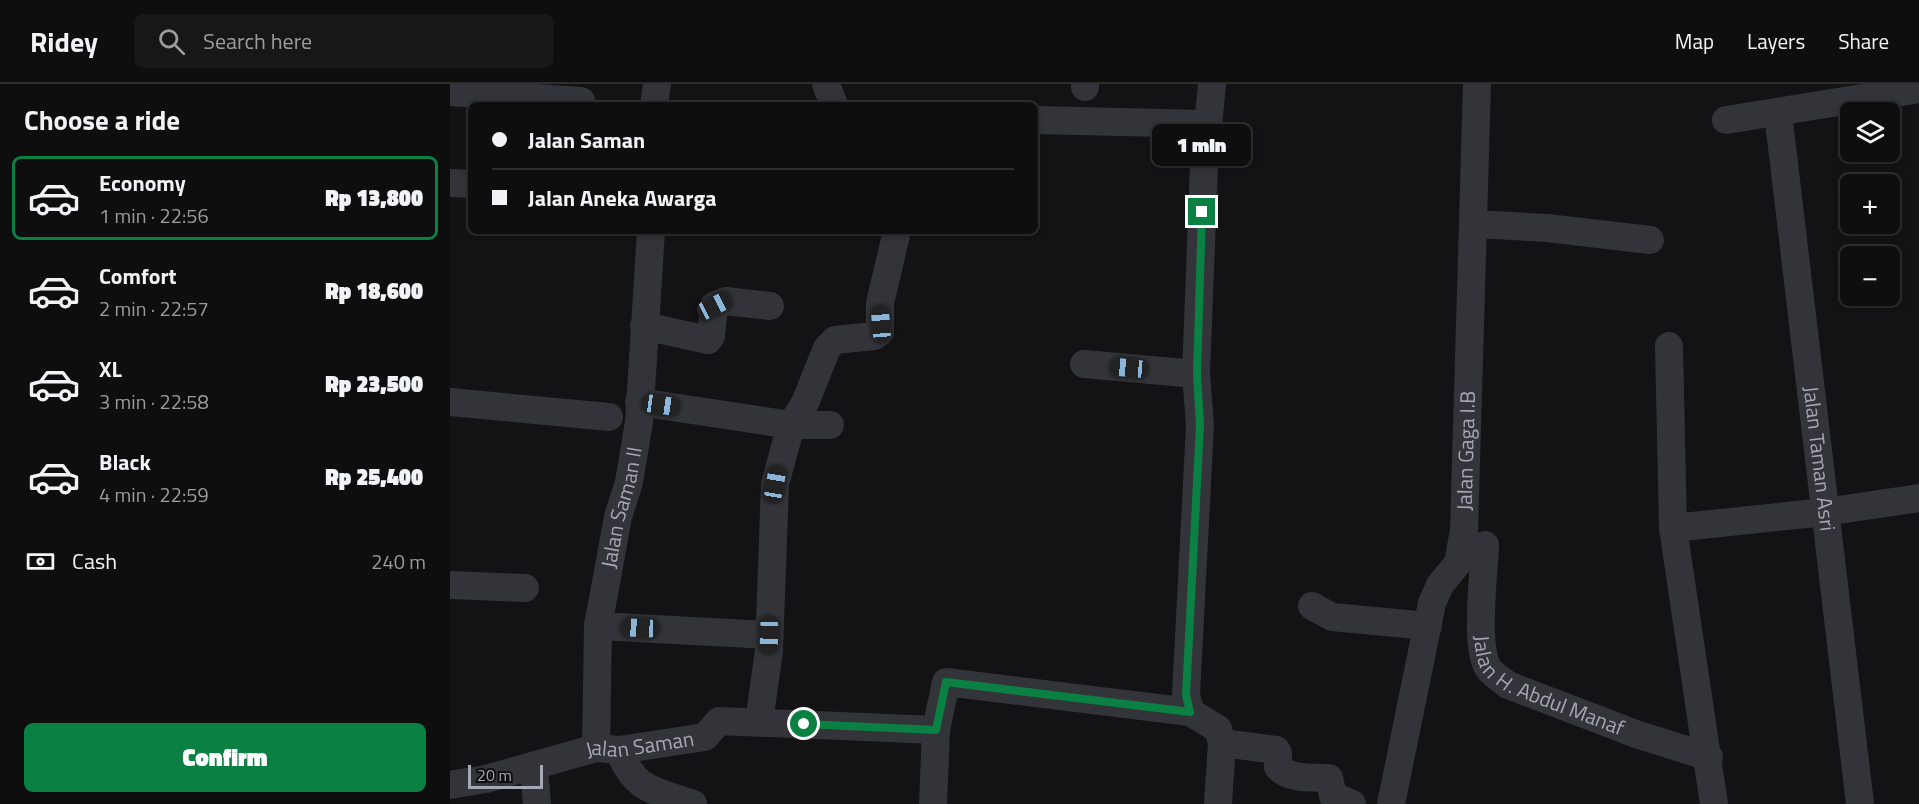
<!DOCTYPE html>
<html lang="en">
<head>
<meta charset="utf-8">
<style>
  :root { --surface:#0e0e0f; --page:#171718; --text:#f1f3f6; --muted:#9b9c9e; --line:#2e2e2f; --accent:#0b8043 }
  body { margin:0; font-family:"Titillium Web",sans-serif; background:var(--page); color:var(--text); height:100vh; display:flex; flex-direction:column; font-size:22px; white-space:nowrap }
  * { box-sizing:border-box; margin:0 }
  p { font-size:20px; color:var(--muted) }
  .icon { flex:none; width:33px; height:33px; fill:none; stroke:currentColor; stroke-width:2; stroke-linecap:round; stroke-linejoin:round }
  .map { position:relative; flex:1; overflow:hidden }
  .sheet { display:flex; flex-direction:column; background:var(--surface); width:450px }
  .sheet>* { flex:none }
  .top-card { position:absolute; left:18px; top:18px; width:570px; height:132px; border-radius:9px; box-shadow:0 3px 9px #0003,0 0 0 2px var(--line); display:grid; align-content:center; height:132px; padding:0 24px; background:var(--surface) }
  .fabs { position:absolute; left:1390px; top:18px; display:grid; gap:12px }
  .fabs a { display:grid; place-items:center; width:60px; height:60px; border-radius:9px; background:var(--surface); box-shadow:0 3px 9px #0003,0 0 0 2px var(--line); font-size:30px }
  .scale { position:absolute; left:18px; bottom:15px; width:75px; box-sizing:border-box; padding-left:6px; border:3px solid #a4a8b5; border-top:0; font-size:16px; line-height:21px; white-space:nowrap; color:#a4a8b5; -webkit-text-stroke:4px #0e0e0f; paint-order:stroke }
  .end { position:absolute; width:27px; height:27px; margin:-14px; border:8px solid #0b8043; background:#fff; box-shadow:0 0 0 3px #fff }
  .from { border-radius:50% }
  .bubble { position:absolute; height:42px; border-radius:9px; background:var(--surface); box-shadow:0 3px 9px #0003,0 0 0 2px var(--line); font-size:20px; font-weight:800; line-height:42px; text-align:center }
  .car { position:absolute; width:18px; height:36px; margin:-18px -9px; border-radius:8px; box-shadow:0 0 4px 2px #0007; background:linear-gradient(#222 24%,#8ab4d8 0 40%,#222 0 76%,#8ab4d8 0 86%,#222 0) }
  .top-card b { display:flex; align-items:center; gap:21px; height:57px; font-size:22px }
  .top-card b+b { border-top:2px solid var(--line) }
  .top-card i { width:15px; height:15px; background:var(--text) }
  ul { padding:0; list-style:none }
  li { display:flex; align-items:center; gap:18px; height:84px; margin:0 12px 9px; padding:0 12px; border:3px solid transparent; border-radius:9px }
  li div { flex:1 }
  li b { display:block; font-size:22px }
  li em { font-style:normal; font-weight:800 }
  li.active { border-color:var(--accent) }
  li>.icon { width:54px; height:54px; stroke-width:1.5 }
  h2 { padding:0 24px; font-size:27px; line-height:72px }
  .pay { display:flex; align-items:center; gap:15px; height:66px; padding:0 24px; font-size:22px }
  .pay p { margin-inline-start:auto }
  .button { display:flex; gap:12px; margin-top:auto; padding:12px 24px }
  .button a { flex:1; height:69px; border-radius:9px; background:var(--accent); color:#fff; font-size:24px; font-weight:800; line-height:69px; text-align:center }
  header { display:flex; align-items:center; gap:36px; box-sizing:border-box; height:84px; padding:0 30px; background:var(--surface); border-bottom:2px solid var(--line) }
  header strong { font-size:28px }
  nav { display:flex; gap:33px; margin-inline-start:auto; font-size:21px }
  .search { width:420px; height:54px; background:var(--page); display:flex; align-items:center; gap:15px; box-sizing:border-box; padding:0 21px; border-radius:9px; color:var(--muted); font-size:22px }
  main { display:flex; flex:1; min-height:0 }
  .map>svg:first-child { display:block }
</style>
</head>
<body>
<header>
<strong>Ridey</strong>
<div class="search"><svg class="icon" aria-label="search" viewBox="0 0 24 24"><circle cx="10" cy="10" r="6"/><path d="M15 15l6 6"/></svg>Search here</div>
<nav><a>Map</a><a>Layers</a><a>Share</a></nav>
</header>
<main>
<section class="sheet">
<h2>Choose a ride</h2>
<ul>
<li class="active"><svg class="icon" aria-label="car" viewBox="0 0 24 24"><path d="M5 17H2v-5l4-1 3-4h7l3 4 3 1v5h-3M9 17h6M6 11h13"/><circle cx="7" cy="17" r="2"/><circle cx="17" cy="17" r="2"/></svg><div><b>Economy</b><p>1 min · 22:56</p></div><em>Rp 13,800</em></li>
<li><svg class="icon" aria-label="car" viewBox="0 0 24 24"><path d="M5 17H2v-5l4-1 3-4h7l3 4 3 1v5h-3M9 17h6M6 11h13"/><circle cx="7" cy="17" r="2"/><circle cx="17" cy="17" r="2"/></svg><div><b>Comfort</b><p>2 min · 22:57</p></div><em>Rp 18,600</em></li>
<li><svg class="icon" aria-label="car" viewBox="0 0 24 24"><path d="M5 17H2v-5l4-1 3-4h7l3 4 3 1v5h-3M9 17h6M6 11h13"/><circle cx="7" cy="17" r="2"/><circle cx="17" cy="17" r="2"/></svg><div><b>XL</b><p>3 min · 22:58</p></div><em>Rp 23,500</em></li>
<li><svg class="icon" aria-label="car" viewBox="0 0 24 24"><path d="M5 17H2v-5l4-1 3-4h7l3 4 3 1v5h-3M9 17h6M6 11h13"/><circle cx="7" cy="17" r="2"/><circle cx="17" cy="17" r="2"/></svg><div><b>Black</b><p>4 min · 22:59</p></div><em>Rp 25,400</em></li>
</ul>
<div class="pay"><svg class="icon" aria-label="cash" viewBox="0 0 24 24"><path d="M3 7h18v10H3z"/><circle cx="12" cy="12" r="2"/></svg>Cash<p>240 m</p></div>
<div class="button"><a>Confirm</a></div>
</section>
<div class="map">
<svg width="1469" height="720" viewBox="0 0 1469 720">
  <rect width="100%" height="100%" fill="#131214"/>
  <g fill="none" stroke-linecap="round" stroke-linejoin="round">
    <g stroke="#333439" stroke-width="28">
      <path d="M376,0L384,21"/>
      <path d="M635,3V0"/>
      <path d="M0,8L131,17"/>
      <path d="M204,21L207,0"/>
      <path id="s1" d="M1328,29L1410,720"/>
      <path d="M585,36L756,40"/>
      <path d="M1276,36L1469,5"/>
      <path d="M0,99L21,100"/>
      <path d="M1025,140L1097,144L1200,156"/>
      <path d="M194,242L258,256L261,252L264,222L276,217L320,222"/>
      <path d="M1219,262L1223,444L1264,720"/>
      <path d="M634,280L746,290"/>
      <path d="M0,318L159,333"/>
      <path d="M189,318L341,341H380"/>
      <path d="M1223,444L1375,428L1469,414"/>
      <path id="s2" d="M1035,461C1034,490 1025,557 1037,582C1041,590 1051,595 1058,601L1186,650L1259,673"/>
      <path d="M0,501L75,504"/>
      <path d="M862,522L882,533L978,542"/>
      <path d="M148,542L319,551"/>
      <path d="M740,628L736,611L750,341L746,290L754,82L762,0"/>
      <path d="M309,638L319,566L325,400L341,341L355,319L377,264L385,256L424,252L430,248V219L447,147"/>
      <path d="M772,659L826,666L828,669V683C840,696 862,693 879,694L883,712L902,720"/>
      <path id="s3" d="M146,664L148,542L168,433L179,398L189,338L201,147"/>
      <path d="M169,666C185,708 205,706 243,720"/>
      <path d="M84,682L87,720"/>
      <path id="s4" d="M0,701L36,695L146,664L169,666L255,653L269,637L486,646"/>
      <path d="M483,720L486,646L496,598L740,628L768,645L772,659L768,720"/>
      <path id="s5" d="M941,720L982,519L990,501L1008,479L1014,446L1027,0"/>
    </g>
  </g>
  <g fill="none" stroke-linecap="round" stroke-linejoin="round">
    <path stroke="#0b8043" stroke-width="8" d="M354,640L486,646L496,598L740,628L736,611L750,341L747,290L752,128"/>
  </g>
  <g text-anchor="middle" stroke-width="5" stroke-linejoin="round" paint-order="stroke">
    <g font-size="21" fill="#a4a8b5" stroke="#0e0e0f">
      <text dy="7" stroke="none"><textPath href="#s5" startOffset="366">Jalan Gaga I.B</textPath></text>
      <text dy="7" stroke="none"><textPath href="#s1" startOffset="348">Jalan Taman Asri</textPath></text>
      <text dy="7" stroke="none"><textPath href="#s3" startOffset="243">Jalan Saman II</textPath></text>
      <text dy="7" stroke="none"><textPath href="#s2" startOffset="182">Jalan H. Abdul Manaf</textPath></text>
      <text dy="7" stroke="none"><textPath href="#s4" startOffset="195">Jalan Saman</textPath></text>
    </g>
  </g>
</svg>
<div class="fabs">
<a><svg class="icon" aria-label="layers" viewBox="0 0 24 24"><path d="M12 4l9 5-9 5-9-5zM3 14l9 5 9-5"/></svg></a>
<a>+</a>
<a>−</a>
</div>
<div class="scale">20 m</div>
<i class="end from" style="left:354px;top:640px"></i>
<i class="end" style="left:752px;top:128px"></i>
<div class="bubble" style="left:702px;top:40px;width:99px">1 min</div>
<i class="car" style="left:264px;top:222px;rotate:63deg"></i>
<i class="car" style="left:431px;top:240px;rotate:355deg"></i>
<i class="car" style="left:679px;top:284px;rotate:275deg"></i>
<i class="car" style="left:211px;top:321px;rotate:98deg"></i>
<i class="car" style="left:325px;top:400px;rotate:10deg"></i>
<i class="car" style="left:190px;top:544px;rotate:273deg"></i>
<i class="car" style="left:319px;top:551px;rotate:181deg"></i>
<div class="top-card">
<b><i class="from"></i>Jalan Saman</b>
<b><i></i>Jalan Aneka Awarga</b>
</div>
</div>
</main>
</body>
</html>
